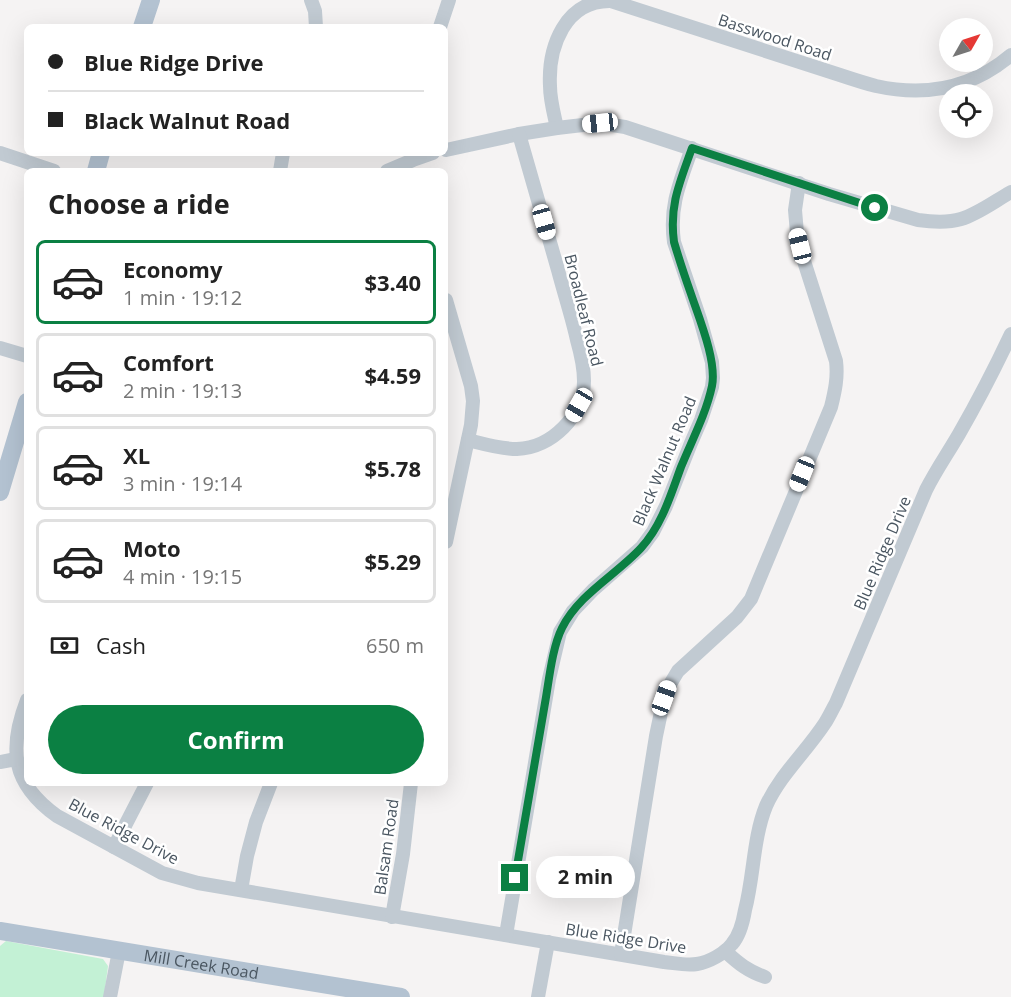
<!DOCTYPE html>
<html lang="en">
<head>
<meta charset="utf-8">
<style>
  :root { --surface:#fff; --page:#f6f6f6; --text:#222; --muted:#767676; --line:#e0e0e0; --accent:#0b8043 }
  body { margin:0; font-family:"Open Sans",sans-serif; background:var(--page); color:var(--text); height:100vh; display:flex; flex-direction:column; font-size:22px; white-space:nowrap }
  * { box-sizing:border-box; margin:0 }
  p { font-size:20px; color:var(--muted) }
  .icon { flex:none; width:33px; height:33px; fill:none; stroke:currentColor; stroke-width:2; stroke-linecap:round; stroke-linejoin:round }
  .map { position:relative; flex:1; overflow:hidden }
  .drawer { position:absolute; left:24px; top:168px; width:424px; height:618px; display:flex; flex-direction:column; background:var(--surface); border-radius:9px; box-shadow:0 6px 24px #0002 }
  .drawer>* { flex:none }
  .top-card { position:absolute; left:24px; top:24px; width:424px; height:132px; border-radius:9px; box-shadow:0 6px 24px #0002; display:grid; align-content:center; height:132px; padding:0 24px; background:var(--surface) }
  .needle { width:39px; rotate:51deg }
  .tools { position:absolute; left:939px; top:18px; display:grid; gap:12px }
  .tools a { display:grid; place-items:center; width:54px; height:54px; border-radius:50%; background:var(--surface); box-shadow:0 6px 24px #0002; font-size:30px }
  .end { position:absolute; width:27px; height:27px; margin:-14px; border:8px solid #0b8043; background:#fff; box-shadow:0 0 0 3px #fff }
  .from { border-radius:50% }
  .bubble { position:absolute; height:42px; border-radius:21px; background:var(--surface); box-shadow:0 6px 24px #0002; font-size:20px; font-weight:700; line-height:42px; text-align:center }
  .car { position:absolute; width:18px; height:36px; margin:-18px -9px; border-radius:8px; box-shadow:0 0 4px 2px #0007; background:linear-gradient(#fff 24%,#345 0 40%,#fff 0 76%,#345 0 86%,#fff 0) }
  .top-card b { display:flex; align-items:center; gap:21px; height:57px; font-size:22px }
  .top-card b+b { border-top:2px solid var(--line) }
  .top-card i { width:15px; height:15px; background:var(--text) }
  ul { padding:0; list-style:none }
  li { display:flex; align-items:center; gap:18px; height:84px; margin:0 12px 9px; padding:0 12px; border:3px solid var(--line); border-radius:9px }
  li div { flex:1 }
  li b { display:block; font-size:22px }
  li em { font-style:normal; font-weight:700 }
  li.on { border-color:var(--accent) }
  li>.icon { width:54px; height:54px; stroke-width:1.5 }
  h2 { padding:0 24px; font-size:27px; line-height:72px }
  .pay { display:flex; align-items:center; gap:15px; height:66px; padding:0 24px; font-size:22px }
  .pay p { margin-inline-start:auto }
  .button { display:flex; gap:12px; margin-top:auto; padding:12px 24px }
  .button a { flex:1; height:69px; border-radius:36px; background:var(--accent); color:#fff; font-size:24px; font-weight:700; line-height:69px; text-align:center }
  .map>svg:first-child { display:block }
</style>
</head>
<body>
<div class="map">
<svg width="1011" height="997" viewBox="0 0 1011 997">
  <rect width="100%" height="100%" fill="#f5f3f3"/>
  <path fill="#c3f1d5" d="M6,941L103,959L108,966L104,997H0V946Z"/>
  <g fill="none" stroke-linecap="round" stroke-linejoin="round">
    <g stroke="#c1cad2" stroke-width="14">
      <path d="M311,0L315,11L316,27"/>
      <path d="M440,27L449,0"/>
      <path d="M557,128C554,114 550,100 550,86C548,47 565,0 611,1L840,75C852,79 864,83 876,86C926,97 972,88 1011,55"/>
      <path d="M446,150L519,134L557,128L600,123L625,127L829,194L918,220C932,222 948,223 961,219C978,214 995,201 1011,192"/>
      <path d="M0,153L54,171"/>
      <path d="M280,171L283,153"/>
      <path d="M387,171L413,160L433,153"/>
      <path d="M446,300L471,386L473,401L471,425L446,542"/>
      <path d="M0,348L27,356"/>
      <path d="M468,440C484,444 500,449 517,449C552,448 584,415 584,381C584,367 581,354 577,340C572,317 564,293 558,270C545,225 532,179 519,134"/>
      <path d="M27,700C8,749 12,784 57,816L162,873L198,883L664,962C675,963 686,966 697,964C709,962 724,954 732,944C740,935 743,922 745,910C754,876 753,838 766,806C780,775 806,752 825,723C829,717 832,710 836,703L926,490C936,470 948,453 959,434C978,401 995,368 1011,334"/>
      <path d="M0,762L16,759"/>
      <path d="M114,847L147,783"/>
      <path d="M241,890L247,856L256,822L271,783"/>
      <path d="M392,917L403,854L411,783"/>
      <path d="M506,935L538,745L549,679L560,632L573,611L593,590L642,547L653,532L666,506L691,443L701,420L712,387L713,378L712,362L700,319L674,242C669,206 680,182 692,148"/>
      <path d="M725,951C739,964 748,971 765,977"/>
      <path d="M621,954L656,736L664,698L669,686L678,671L737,617L751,599L831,407C835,391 838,377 836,361L803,258L797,233L795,210L799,183"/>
      <path d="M110,997L119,951"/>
      <path d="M538,997L548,942"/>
    </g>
    <g stroke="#b3c2d1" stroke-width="18">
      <path d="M142,27L151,0"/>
      <path d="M96,171L101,153"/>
      <path d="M0,492L27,402"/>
      <path id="s1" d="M0,931L401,997"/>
    </g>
  </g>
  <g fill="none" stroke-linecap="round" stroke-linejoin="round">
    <path stroke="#0b8043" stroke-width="8" d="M515,878C525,820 535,762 545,703C549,681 552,648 562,628C579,594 616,575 641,548C662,525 671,494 681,467C692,440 706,414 712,386C717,361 699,318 691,294C685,277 679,259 674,242C669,205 680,182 692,148L875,208"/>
  </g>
  <g text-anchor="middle" stroke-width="5" stroke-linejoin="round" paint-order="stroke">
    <g font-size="16" fill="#4a5661" stroke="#fff">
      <text transform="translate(775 37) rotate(18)" y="6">Basswood Road</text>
      <text transform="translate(584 310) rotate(76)" y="6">Broadleaf Road</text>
      <text transform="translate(664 461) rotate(-67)" y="6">Black Walnut Road</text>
      <text transform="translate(882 553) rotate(-67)" y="6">Blue Ridge Drive</text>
      <text transform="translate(124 831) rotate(28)" y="6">Blue Ridge Drive</text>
      <text transform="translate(386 847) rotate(-82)" y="6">Balsam Road</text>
      <text transform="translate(626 938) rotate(9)" y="6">Blue Ridge Drive</text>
      <text dy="6" stroke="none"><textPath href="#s1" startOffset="204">Mill Creek Road</textPath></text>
    </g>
  </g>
</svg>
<div class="tools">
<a><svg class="needle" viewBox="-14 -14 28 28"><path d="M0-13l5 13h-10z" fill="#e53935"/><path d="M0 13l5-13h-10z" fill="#767676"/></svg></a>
<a><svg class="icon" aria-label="locate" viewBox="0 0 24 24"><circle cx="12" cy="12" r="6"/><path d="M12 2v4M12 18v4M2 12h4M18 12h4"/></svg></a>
</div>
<i class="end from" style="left:875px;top:208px"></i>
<i class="end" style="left:515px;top:878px"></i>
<div class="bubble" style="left:536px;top:856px;width:99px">2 min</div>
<i class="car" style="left:600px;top:123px;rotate:264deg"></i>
<i class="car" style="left:544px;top:222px;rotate:164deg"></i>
<i class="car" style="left:800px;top:246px;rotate:346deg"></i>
<i class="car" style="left:579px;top:405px;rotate:210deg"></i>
<i class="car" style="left:802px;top:474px;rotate:202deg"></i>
<i class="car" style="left:664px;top:698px;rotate:20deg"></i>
<div class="top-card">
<b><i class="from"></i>Blue Ridge Drive</b>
<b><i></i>Black Walnut Road</b>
</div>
<section class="drawer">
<h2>Choose a ride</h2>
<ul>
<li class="on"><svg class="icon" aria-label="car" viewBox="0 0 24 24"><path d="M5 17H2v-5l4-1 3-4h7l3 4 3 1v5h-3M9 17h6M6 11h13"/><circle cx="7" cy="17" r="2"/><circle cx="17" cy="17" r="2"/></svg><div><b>Economy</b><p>1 min · 19:12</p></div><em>$3.40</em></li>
<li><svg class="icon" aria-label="car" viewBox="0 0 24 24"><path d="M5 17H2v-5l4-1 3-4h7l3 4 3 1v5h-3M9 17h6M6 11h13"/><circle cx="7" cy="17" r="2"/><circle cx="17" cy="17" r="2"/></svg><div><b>Comfort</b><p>2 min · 19:13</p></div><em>$4.59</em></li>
<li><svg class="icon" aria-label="car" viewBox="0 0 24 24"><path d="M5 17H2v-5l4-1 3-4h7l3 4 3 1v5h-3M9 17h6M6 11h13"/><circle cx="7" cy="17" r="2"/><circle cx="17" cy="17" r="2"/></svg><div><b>XL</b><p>3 min · 19:14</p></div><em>$5.78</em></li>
<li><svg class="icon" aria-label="car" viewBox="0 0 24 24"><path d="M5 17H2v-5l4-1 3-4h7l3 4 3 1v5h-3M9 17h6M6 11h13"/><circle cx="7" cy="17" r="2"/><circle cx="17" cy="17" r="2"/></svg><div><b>Moto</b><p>4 min · 19:15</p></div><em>$5.29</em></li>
</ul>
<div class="pay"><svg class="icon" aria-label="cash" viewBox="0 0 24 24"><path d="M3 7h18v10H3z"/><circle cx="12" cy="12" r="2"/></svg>Cash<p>650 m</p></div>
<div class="button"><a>Confirm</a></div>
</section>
</div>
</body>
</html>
